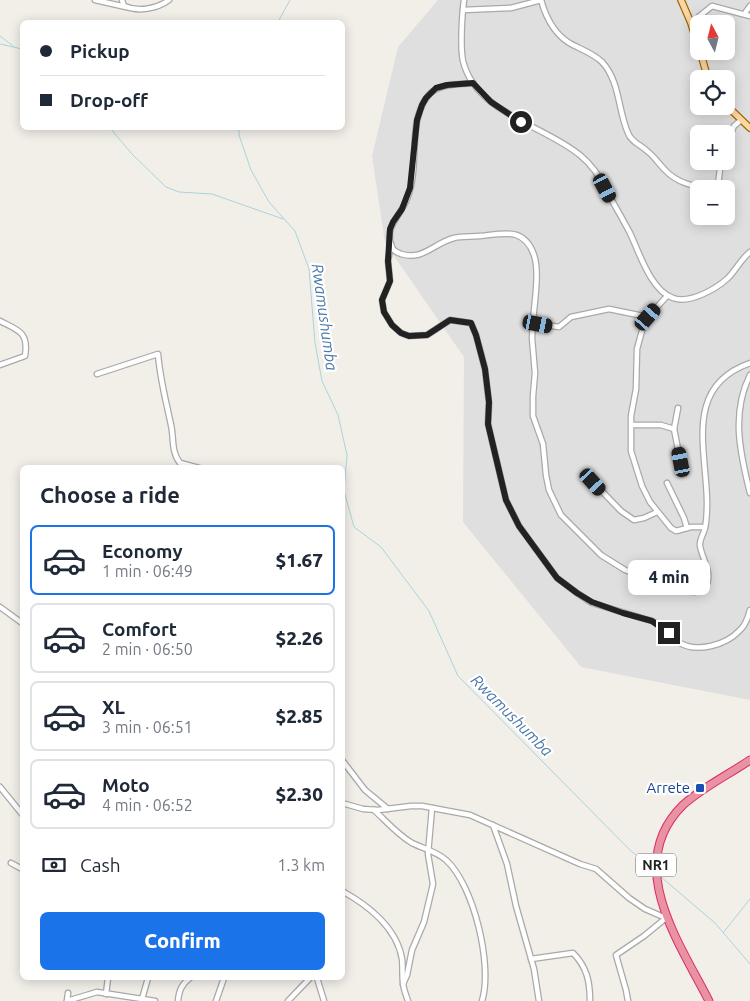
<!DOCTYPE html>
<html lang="en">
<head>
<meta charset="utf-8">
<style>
  :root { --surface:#fff; --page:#f6f6f7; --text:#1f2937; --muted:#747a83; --line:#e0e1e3; --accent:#1a73e8 }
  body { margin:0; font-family:Ubuntu,sans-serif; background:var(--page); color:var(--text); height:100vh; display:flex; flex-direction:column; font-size:19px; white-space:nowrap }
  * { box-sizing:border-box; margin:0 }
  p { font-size:16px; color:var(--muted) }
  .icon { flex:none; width:28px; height:28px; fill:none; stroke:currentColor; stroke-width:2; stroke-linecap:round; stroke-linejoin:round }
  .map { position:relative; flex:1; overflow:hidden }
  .sheet { position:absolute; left:20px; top:465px; width:325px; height:515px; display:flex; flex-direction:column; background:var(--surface); border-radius:8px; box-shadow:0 2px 12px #0003 }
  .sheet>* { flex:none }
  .guide { position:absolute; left:20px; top:20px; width:325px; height:110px; border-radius:8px; box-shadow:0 2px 12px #0003; display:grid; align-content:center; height:110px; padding:0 20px; background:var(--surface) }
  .needle { width:32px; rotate:353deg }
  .buttons { position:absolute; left:690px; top:15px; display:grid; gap:10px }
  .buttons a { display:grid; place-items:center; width:45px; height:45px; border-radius:8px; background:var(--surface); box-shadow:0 2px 12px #0003; font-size:25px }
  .end { position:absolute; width:22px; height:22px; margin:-11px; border:6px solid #222; background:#fff; box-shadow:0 0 0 2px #fff }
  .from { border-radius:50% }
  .bubble { position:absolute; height:35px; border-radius:8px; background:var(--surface); box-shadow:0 2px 12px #0003; font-size:16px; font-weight:800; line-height:35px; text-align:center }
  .car { position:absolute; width:15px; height:30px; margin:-15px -8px; border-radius:6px; box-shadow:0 0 4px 1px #0007; background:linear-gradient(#222 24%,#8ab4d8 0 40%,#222 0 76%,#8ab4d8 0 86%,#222 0) }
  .guide b { display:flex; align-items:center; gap:18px; height:48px; font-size:19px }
  .guide b+b { border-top:1px solid var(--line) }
  .guide i { width:12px; height:12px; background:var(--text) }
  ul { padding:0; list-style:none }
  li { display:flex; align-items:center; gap:15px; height:70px; margin:0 10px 8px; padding:0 10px; border:2px solid var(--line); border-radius:8px }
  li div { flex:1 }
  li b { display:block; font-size:19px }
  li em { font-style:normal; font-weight:800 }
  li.active { border-color:var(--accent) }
  li>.icon { width:45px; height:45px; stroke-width:1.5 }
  h2 { padding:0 20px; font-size:22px; line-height:60px }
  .pay { display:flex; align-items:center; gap:12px; height:55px; padding:0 20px; font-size:19px }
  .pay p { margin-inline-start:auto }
  .primary-button { display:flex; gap:10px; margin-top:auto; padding:10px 20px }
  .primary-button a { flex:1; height:58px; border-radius:8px; background:var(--accent); color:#fff; font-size:20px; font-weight:800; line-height:58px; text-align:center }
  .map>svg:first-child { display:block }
</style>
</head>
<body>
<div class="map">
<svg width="750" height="1001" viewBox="0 0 750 1001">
  <rect width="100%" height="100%" fill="#f2efe9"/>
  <path fill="#e0dfdf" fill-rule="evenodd" d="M438,0H750V700L581,667L463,522L464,357L385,243L372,156L398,47ZM699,24H726V51H699ZM699,79H726V106H699ZM699,134H726V161H699ZM699,189H726V216H699Z"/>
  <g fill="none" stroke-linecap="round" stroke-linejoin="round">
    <g stroke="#aad3df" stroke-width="1">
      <path d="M278,22L290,0"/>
      <path d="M0,36L13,46"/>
      <path d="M0,44L22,49"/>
      <path d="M110,128L132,154L166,187L179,192L212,194L283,219"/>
      <path d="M239,128V135L251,170L269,202L295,231L309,269L315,343L322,381L338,415L347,455L344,491L354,527L381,547L429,611L458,676L629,849L654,871"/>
      <path d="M661,877L715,923L750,964"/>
      <path d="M723,933L750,899"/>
    </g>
    <defs>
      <g id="minor">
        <path d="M95,0L126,7"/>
        <path d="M122,0L124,6C138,12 157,9 169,0"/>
        <path d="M464,0C462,15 460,47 463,61C476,114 545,125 581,156C592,165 600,177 606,190C614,204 622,218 630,233C639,252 651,291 673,298C690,304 716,289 728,278C736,270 741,259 750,252"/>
        <path d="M541,0C546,18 555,36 573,45C583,50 594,54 602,62C620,81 618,111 628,133C631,142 641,145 647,151C654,156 659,164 665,170C677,183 693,186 710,189"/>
        <path d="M463,10L511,8L541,0"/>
        <path d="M745,13L750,6"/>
        <path d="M691,23L712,6L750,16"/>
        <path d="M473,83C441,85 425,85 417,121C412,147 417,174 407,199C401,215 385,226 391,244C392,250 396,252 401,254C423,261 434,243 454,238C462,236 471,237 480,236C502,234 524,226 534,255C540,273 534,303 533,323"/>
        <path d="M726,146L734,126L741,120"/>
        <path d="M712,189L718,185L721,161"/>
        <path d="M391,244L388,261L390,281L382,300L384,312L392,325L401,333L409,336L427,335L450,320L471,323L476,335L485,369L489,403L488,424L506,500L519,526L557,578L577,593L592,603L652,621C663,626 670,637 680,643C697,653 726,645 739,631C745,626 748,618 750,610"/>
        <path d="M667,296L648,317L609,309L571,317L559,327L533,323L532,338L535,373L533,396V416L543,444L546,475L549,490L561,515L601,555L625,570L682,591L695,592L706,586C713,574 702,558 700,546C699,540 704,533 705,528C707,519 707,510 707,501C706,448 684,386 750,363"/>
        <path d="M648,317L643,327L637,349L636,389L631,416V451L642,486L650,502L671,528L676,531L691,527H705"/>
        <path d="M0,321C18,330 29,332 25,356L0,365"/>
        <path d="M97,374L158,354C160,379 166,401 171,425C174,438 171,452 180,463L199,468"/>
        <path d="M750,375C731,413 740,453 750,493"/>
        <path d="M632,425H661L674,429L683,474"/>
        <path d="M674,429L678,408"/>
        <path d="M593,482L621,511L634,520L644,518L657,512"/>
        <path d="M667,483L684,518L687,528"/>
        <path d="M0,607L22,623"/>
        <path d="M342,760L365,790L388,809"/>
        <path d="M0,787L22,814"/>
        <path d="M342,803L363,809L378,810L411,806H422L470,815L580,864L596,869L629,898L645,909L666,918L644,936L616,955L626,990L628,1001"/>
        <path d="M374,810C386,821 398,835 412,843C424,849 436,851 446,860C474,885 493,966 482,1001"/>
        <path d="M493,825L507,864L516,906L534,969L539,1001"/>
        <path d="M11,863L22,869"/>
        <path d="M342,891C368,905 397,928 402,959C403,967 402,975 403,982C403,988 406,995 408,1001"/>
        <path d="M531,959L573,953C587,967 590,982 590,1001"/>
        <path d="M317,978L324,1001"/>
        <path d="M403,984L407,975L412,950L424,922L433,884L428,854L432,808"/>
        <path d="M106,994L108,978"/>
        <path d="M142,999L148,978"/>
        <path d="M67,1001L97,992L155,1001"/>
        <path d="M67,1001L68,993"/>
        <path d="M178,1001C179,990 182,984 190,978"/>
        <path d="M216,1001L224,978"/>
        <path d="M288,1001L310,978"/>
      </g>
      <g id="major">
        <path d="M681,0L691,23L699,49"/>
        <path d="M700,51L708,79"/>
        <path d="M726,105L750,128"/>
      </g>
      <path id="highway" d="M709,1001C679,942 623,864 683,805C703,787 728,775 750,760"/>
    </defs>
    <use href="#minor" stroke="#a9a9a9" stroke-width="7"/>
    <use href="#major" stroke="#a06b00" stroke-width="8"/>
    <use href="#highway" stroke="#dc2a67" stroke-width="9"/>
    <use href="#minor" stroke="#fff" stroke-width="4.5"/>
    <use href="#major" stroke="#fcd6a4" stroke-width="5.5"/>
    <use href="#highway" stroke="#e892a2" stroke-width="7"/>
  </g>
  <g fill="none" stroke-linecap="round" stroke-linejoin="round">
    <path stroke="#222" stroke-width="6" d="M521,122L491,102L473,83L447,85L436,88L426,98L422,105L417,120L410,188L402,209L393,222L390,229L388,261L390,281L382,300L384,312L392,325L401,333L409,336L427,335L450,320L471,323L476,335L485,369L489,402L488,424L506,500L519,526L557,578L577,593L592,602L623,613L652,621L669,633"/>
  </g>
  <rect fill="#1a4fb4" stroke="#fff" stroke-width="2" x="695" y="783" width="10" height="10" rx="2.5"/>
  <g text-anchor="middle" stroke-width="4.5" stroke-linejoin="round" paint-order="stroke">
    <rect fill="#fff" stroke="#646464" stroke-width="1" x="636" y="853.5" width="40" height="23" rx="4"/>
    <g font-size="14" font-weight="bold" fill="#222">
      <text x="656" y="870">NR1</text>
    </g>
    <g font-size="15" fill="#164399" stroke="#fff" text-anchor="end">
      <text x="690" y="793">Arrete</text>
    </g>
    <g font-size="16" font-style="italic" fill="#4a7aab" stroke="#fff">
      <text transform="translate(325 317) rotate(82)" y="6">Rwamushumba</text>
      <text transform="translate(512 715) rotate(45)" y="6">Rwamushumba</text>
    </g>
  </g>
</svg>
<div class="buttons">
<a><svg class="needle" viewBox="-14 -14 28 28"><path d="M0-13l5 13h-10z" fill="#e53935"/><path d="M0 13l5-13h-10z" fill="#747a83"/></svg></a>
<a><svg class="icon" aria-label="locate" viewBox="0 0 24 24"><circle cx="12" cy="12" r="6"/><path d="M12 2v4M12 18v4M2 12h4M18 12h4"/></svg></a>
<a>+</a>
<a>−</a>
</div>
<i class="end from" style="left:521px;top:122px"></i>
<i class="end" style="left:669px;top:633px"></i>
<div class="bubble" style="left:628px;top:560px;width:82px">4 min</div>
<i class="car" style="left:605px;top:188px;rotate:152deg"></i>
<i class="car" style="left:648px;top:317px;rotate:41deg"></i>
<i class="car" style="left:538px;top:324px;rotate:101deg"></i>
<i class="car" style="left:681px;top:462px;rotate:349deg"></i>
<i class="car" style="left:593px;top:482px;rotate:138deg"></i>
<div class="guide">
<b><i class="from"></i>Pickup</b>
<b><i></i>Drop-off</b>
</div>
<section class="sheet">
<h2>Choose a ride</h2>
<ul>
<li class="active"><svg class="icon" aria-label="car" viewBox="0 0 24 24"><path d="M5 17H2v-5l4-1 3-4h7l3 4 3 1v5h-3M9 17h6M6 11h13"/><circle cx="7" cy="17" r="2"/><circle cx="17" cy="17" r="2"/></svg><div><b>Economy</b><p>1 min · 06:49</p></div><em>$1.67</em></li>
<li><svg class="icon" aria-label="car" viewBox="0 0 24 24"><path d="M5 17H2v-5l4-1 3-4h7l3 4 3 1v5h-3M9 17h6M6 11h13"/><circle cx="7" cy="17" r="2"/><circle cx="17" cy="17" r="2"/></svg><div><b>Comfort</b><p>2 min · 06:50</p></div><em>$2.26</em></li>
<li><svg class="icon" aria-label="car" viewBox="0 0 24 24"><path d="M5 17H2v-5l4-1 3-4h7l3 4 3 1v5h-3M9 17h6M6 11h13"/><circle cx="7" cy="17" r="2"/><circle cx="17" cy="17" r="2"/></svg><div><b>XL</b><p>3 min · 06:51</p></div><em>$2.85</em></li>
<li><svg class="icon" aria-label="car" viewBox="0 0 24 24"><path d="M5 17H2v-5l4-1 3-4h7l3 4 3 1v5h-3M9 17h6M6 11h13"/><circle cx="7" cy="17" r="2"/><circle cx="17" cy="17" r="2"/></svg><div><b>Moto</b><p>4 min · 06:52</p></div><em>$2.30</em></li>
</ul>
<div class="pay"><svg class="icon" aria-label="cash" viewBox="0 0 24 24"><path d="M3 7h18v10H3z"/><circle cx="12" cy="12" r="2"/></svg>Cash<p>1.3 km</p></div>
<div class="primary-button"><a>Confirm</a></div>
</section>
</div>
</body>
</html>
